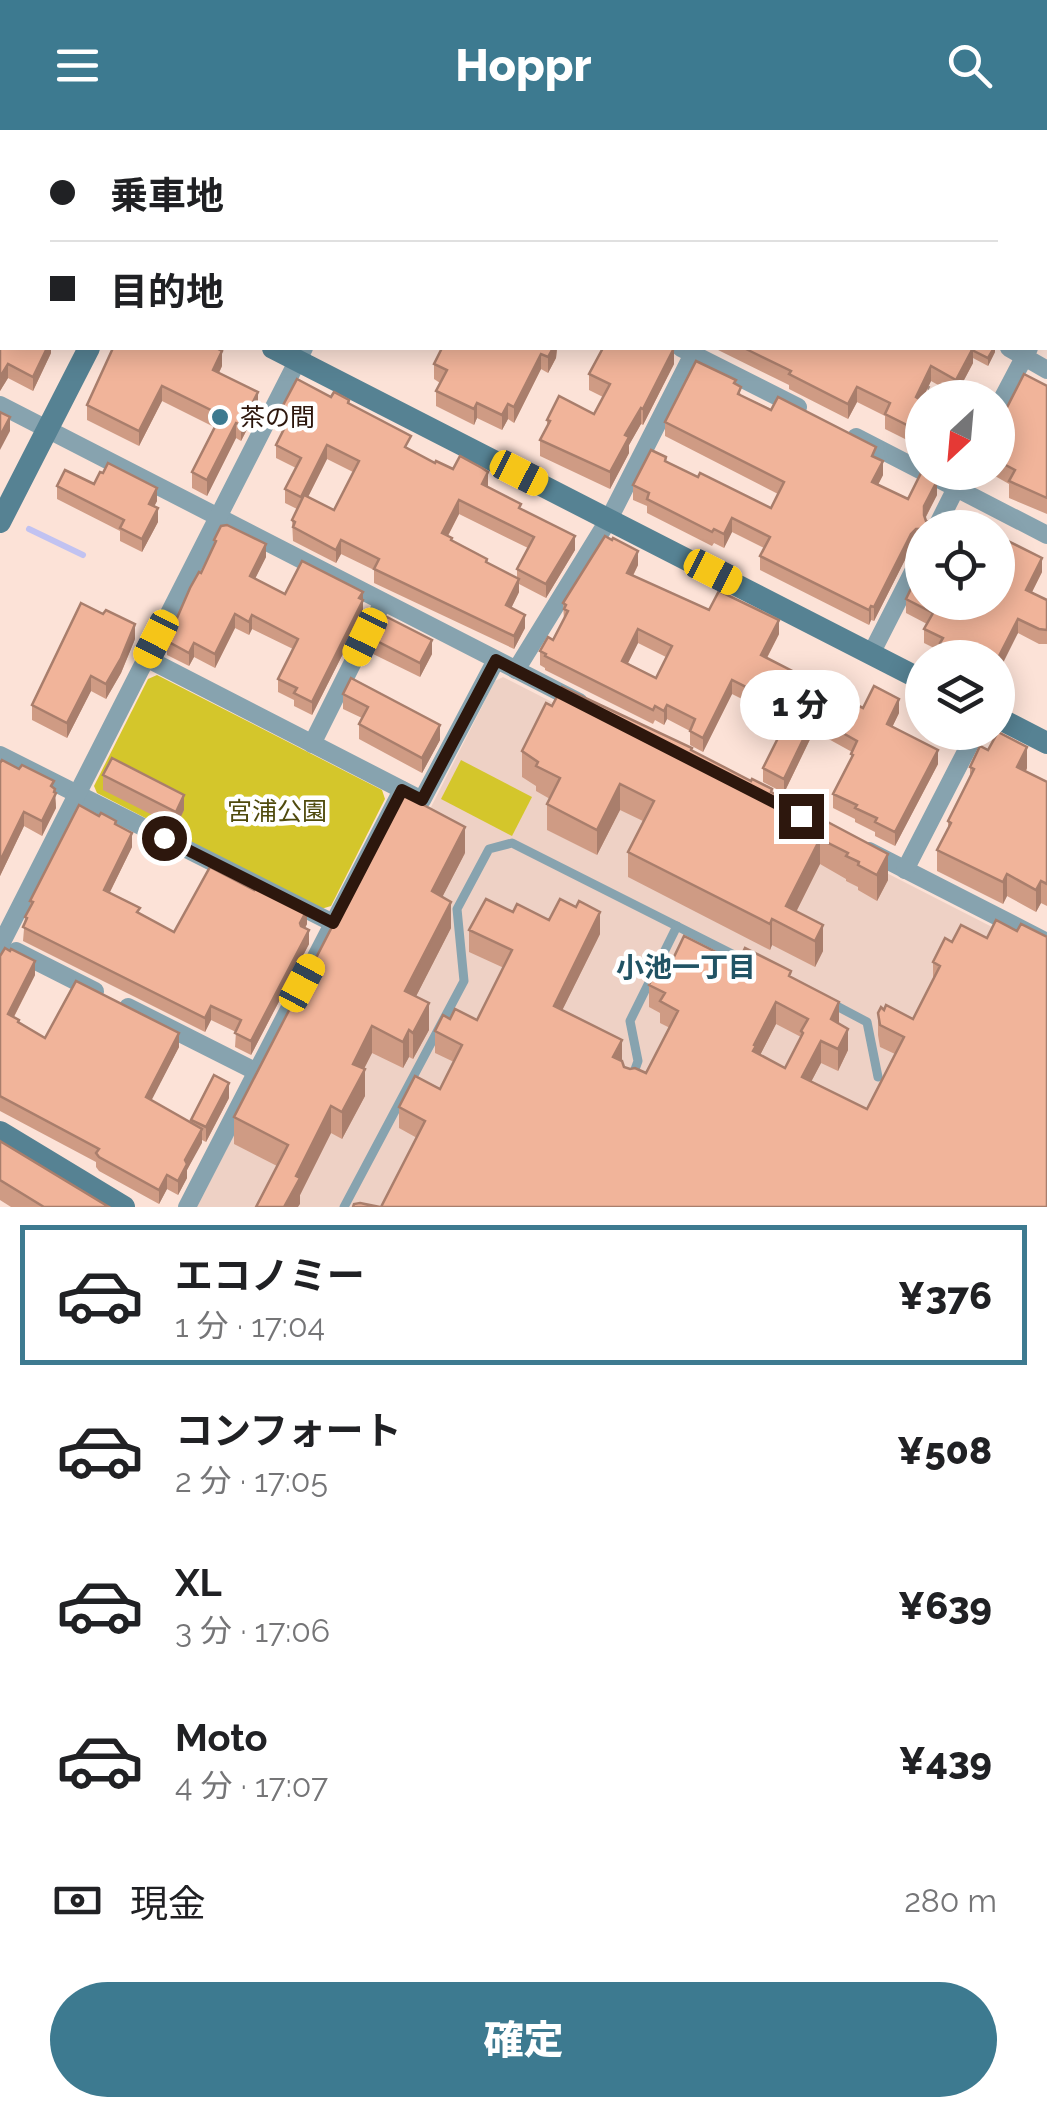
<!DOCTYPE html>
<html lang="ja">
<head>
<meta charset="utf-8">
<style>
  :root { --surface:#fff; --page:#f2f2f2; --text:#202124; --muted:#757577; --line:#e0e0e0; --accent:#3d7a90 }
  body { margin:0; font-family:Raleway,"Noto Sans JP",sans-serif; background:var(--page); color:var(--text); height:100vh; display:flex; flex-direction:column; font-size:38px; white-space:nowrap }
  * { box-sizing:border-box; margin:0 }
  p { font-size:32px; color:var(--muted) }
  .icon { flex:none; width:55px; height:55px; fill:none; stroke:currentColor; stroke-width:2; stroke-linecap:round; stroke-linejoin:round }
  .map { position:relative; height:1077px; overflow:hidden }
  .panel { display:flex; flex-direction:column; background:var(--surface); flex:1 }
  .panel>* { flex:none }
  .guide { position:absolute; left:0px; top:0px; width:1048px; height:220px; box-shadow:0 5px 25px #0003; display:grid; align-content:center; height:220px; padding:0 50px; background:var(--surface) }
  .needle { width:65px; rotate:206deg }
  .buttons { position:absolute; left:905px; top:250px; display:grid; gap:20px }
  .buttons a { display:grid; place-items:center; width:110px; height:110px; border-radius:50%; background:var(--surface); box-shadow:0 5px 25px #0003; font-size:50px }
  .end { position:absolute; width:45px; height:45px; margin:-22px; border:12px solid #2d170d; background:#fff; box-shadow:0 0 0 5px #fff }
  .from { border-radius:50% }
  .bubble { position:absolute; height:70px; border-radius:35px; background:var(--surface); box-shadow:0 5px 25px #0003; font-size:32px; font-weight:800; line-height:70px; text-align:center }
  .car { position:absolute; width:30px; height:60px; margin:-30px -15px; border-radius:12px; box-shadow:0 0 8px 2px #0007; background:linear-gradient(#f5c518 24%,#345 0 40%,#f5c518 0 76%,#345 0 86%,#f5c518 0) }
  .guide b { display:flex; align-items:center; gap:35px; height:95px; font-size:38px }
  .guide b+b { border-top:2px solid var(--line) }
  .guide i { width:25px; height:25px; background:var(--text) }
  ul { padding:18px 0 0; list-style:none }
  li { display:flex; align-items:center; gap:30px; height:140px; margin:0 20px 15px; padding:0 30px; border:5px solid transparent; border-radius:0px }
  li div { flex:1 }
  li b { display:block; font-size:38px }
  li em { font-style:normal; font-weight:800 }
  li.selected { border-color:var(--accent) }
  li>.icon { width:90px; height:90px; stroke-width:1.5 }
  .pay { display:flex; align-items:center; gap:25px; height:110px; padding:0 50px; font-size:38px }
  .pay p { margin-inline-start:auto }
  .cta { display:flex; gap:20px; margin-top:auto; padding:20px 50px }
  .cta a { flex:1; height:115px; border-radius:60px; background:var(--accent); color:#fff; font-size:40px; font-weight:800; line-height:115px; text-align:center }
  header { display:flex; justify-content:space-between; align-items:center; height:130px; padding:0 50px; background:var(--accent); color:#fff; font-size:45px; font-weight:800 }
  .map>svg:first-child { display:block }
</style>
</head>
<body>
<header><svg class="icon" aria-label="menu" viewBox="0 0 24 24"><path d="M4 6h16M4 12h16M4 18h16"/></svg>Hoppr<svg class="icon" aria-label="search" viewBox="0 0 24 24"><circle cx="10" cy="10" r="6"/><path d="M15 15l6 6"/></svg></header>
<div class="map">
<svg width="1047" height="1077" viewBox="0 0 1047 1077">
  <rect width="100%" height="100%" fill="#fce2d7"/>
  <path fill="#eed1c5" d="M503,547L1047,825V1077H197L401,678L428,683L495,551Z"/>
  <g fill="#d4c62b">
    <path d="M157,545L382,660L385,669L331,776L321,779L97,663L94,656L148,549Z"/>
    <path d="M461,630L532,667L512,706L441,669Z"/>
  </g>
  <g fill="none" stroke-linecap="round" stroke-linejoin="round">
    <path stroke="#c1c2f1" stroke-width="6" d="M29,399L83,425"/>
    <path stroke="#aa9287" stroke-width="4" stroke-dasharray="5 8" stroke-linecap="butt" d="M925,256L948,268"/>
    <g stroke="#87a3af" stroke-width="9">
      <path d="M831,873L867,892L878,947"/>
      <path d="M633,945L638,931L630,891L677,796"/>
      <path d="M344,1077L464,851L457,779L489,719L512,713L750,833"/>
    </g>
    <g stroke="#87a3af" stroke-width="18">
      <path d="M600,0L605,2"/>
      <path d="M935,0L941,2"/>
      <path d="M962,2L964,0"/>
      <path d="M0,16L2,11"/>
      <path d="M1045,190L1047,187"/>
      <path d="M681,218L798,277"/>
      <path d="M1009,218L1047,240"/>
      <path d="M0,275L579,572"/>
      <path d="M998,277L1029,218"/>
      <path d="M856,307L922,341"/>
      <path d="M925,342L1047,405"/>
      <path d="M936,398L964,342"/>
      <path d="M871,524L922,424"/>
      <path d="M146,528L422,670L496,530"/>
      <path d="M516,540L609,389L696,218"/>
      <path d="M312,614L383,472"/>
      <path d="M0,625L333,793"/>
      <path d="M869,721L1047,812"/>
      <path d="M905,740L976,602"/>
      <path d="M0,816L304,218"/>
      <path d="M16,821L95,861"/>
      <path d="M128,877L257,942"/>
      <path d="M187,1077L402,660"/>
    </g>
    <g stroke="#568293" stroke-width="22">
      <path d="M199,2L200,0"/>
      <path d="M0,77L2,78"/>
      <path d="M273,218L922,550"/>
      <path d="M0,392L89,218"/>
      <path d="M998,588L1047,613"/>
      <path d="M0,1002L124,1077"/>
    </g>
  </g>
  <g fill="#cf9b84" fill-rule="evenodd">
    <path d="M443,0H530L528,2H442Z"/>
    <path d="M645,0H852L851,2H645Z"/>
    <path d="M976,0H1047V38H1045V2H977Z"/>
    <path d="M0,103L2,104V157L0,156Z"/>
    <path d="M0,194L51,218V223L33,261L8,248L0,261Z"/>
    <path d="M442,218H557L556,228L548,243L541,239L514,293L508,289L502,300L477,288L474,295L436,276V261L440,253L434,249V234Z"/>
    <path d="M714,218H995V222L988,236L973,228V233L956,265L931,251L922,270L915,314L885,299V286L857,272L848,289L789,259V255Z"/>
    <path d="M674,234L643,295L641,294L629,315V323L610,359L540,326V310L547,297V290L594,284L603,267L589,260V244Z"/>
    <path d="M222,236L219,243L258,278L241,311L236,308L207,366L192,358V342L214,297L162,271L139,316L87,290V275Z"/>
    <path d="M736,254L741,265L876,328L883,345L878,355L908,369L937,365L925,389L926,391L938,396L967,398H922V413H916L911,418L874,491L871,490L869,495L760,440V426L764,418L732,402L724,418L714,413L712,416L647,383V376L633,370V355L666,332L698,347L771,378L778,364L665,306V292Z"/>
    <path d="M1047,256V384L1009,368V354L988,342H998V295Z"/>
    <path d="M331,267L349,274L411,320L435,333L488,356L575,420L546,468L519,454V462L511,478L525,498L514,519L374,453V440L341,424L336,433L293,411L292,390L297,379L285,373V359L296,338L276,328V315L284,298L280,295V281ZM327,329L353,342L334,380L308,367ZM459,384L528,418L517,439V448L487,432L452,411L448,406Z"/>
    <path d="M94,354L157,371L154,376L158,392L142,422L120,411V401L57,369V356Z"/>
    <path d="M214,410L266,427L255,448L285,464L363,462V484L312,585L294,576V570L278,562V549L293,519L252,499L249,505L235,498L215,538L194,527L189,536L167,525V511L214,416Z"/>
    <path d="M612,410L638,435L633,446L709,480L779,504L767,528L804,550L863,578L899,583L892,597L938,634L895,716L875,706V702L855,692V689L833,678V664L851,629L852,622L814,601L784,663L763,652V638L786,591L732,564L703,622L690,615V601L667,589L664,595L655,590L653,594L545,540V538L540,535V521L553,510L564,490L563,473ZM638,513L666,527L656,548L628,533Z"/>
    <path d="M1042,442L1032,462L1047,470V514H1039L1018,503L998,528L940,527V521L924,513V499L927,494L906,483V469L922,472Z"/>
    <path d="M371,508L432,524L420,547L371,523Z"/>
    <path d="M135,509L121,543L106,569L91,561L67,608L32,590V575Z"/>
    <path d="M343,564L440,610L422,643L359,609V594L362,588L343,579Z"/>
    <path d="M552,576L692,621L772,662L888,750L877,771L858,760V757L846,751V749L820,734L796,782L823,821L815,837L772,815L770,820L628,747V722L643,691L620,680L597,725L547,700V674L550,669L536,661V656L522,647V621Z"/>
    <path d="M0,633L54,658L56,678L42,706L24,696L0,746Z"/>
    <path d="M970,637L1027,638L1026,641L1047,652V776L1041,773L1036,782L1007,766L1003,774L937,741V720L948,698V691L970,648Z"/>
    <path d="M103,645L184,680L176,697L103,660Z"/>
    <path d="M99,686L116,695L132,717L110,762L140,784L174,802L307,794L305,798L309,814L251,925L235,917L236,902L211,890L205,902L23,811L25,787L30,776V771Z"/>
    <path d="M465,723L442,767L451,798L416,866L429,900L413,929L409,927L403,938L372,923L364,939L365,966L342,1009L331,1003L300,1065V1074L277,1036L234,1014V987Z"/>
    <path d="M513,782L600,804L562,880L622,931L624,937L646,943L670,898L660,893V883L649,877V855L672,831L738,833L791,847L839,894L848,920L838,941L821,933L811,952L867,979L895,924L880,917L878,905V883L913,889L933,850V832L945,808L1047,1077L417,1008L399,998V977L440,959L454,932L435,923V901L450,889L477,890L504,838L469,822V800ZM776,894L801,907L785,938L760,925Z"/>
    <path d="M0,826L35,845L14,887L19,893L45,908L179,917L151,970L191,992V990L229,968L206,1012L202,1010L187,1040V1048L178,1065L167,1059L159,1074L99,1041L96,1037V1032L0,981Z"/>
    <path d="M0,1011L109,1077H11L0,1070Z"/>
  </g>
  <g fill="#a97e6c">
    <path d="M47,218H51V223L33,261V247Z"/>
    <path d="M553,218H557L556,228L548,243V227Z"/>
    <path d="M674,218V234L643,295V279Z"/>
    <path d="M973,218V233L956,265V250Z"/>
    <path d="M994,218H995V222L988,236V228Z"/>
    <path d="M222,221V236L213,255V240Z"/>
    <path d="M541,224V239L514,293V277Z"/>
    <path d="M8,234V248L0,261V247Z"/>
    <path d="M931,236V251L916,282V267Z"/>
    <path d="M162,256V271L139,316V301Z"/>
    <path d="M857,257V272L848,289V274Z"/>
    <path d="M258,262V278L241,311V295Z"/>
    <path d="M477,273V288L474,295V279Z"/>
    <path d="M508,274V289L502,300V285Z"/>
    <path d="M641,278V294L629,315V323L610,359V342L625,305Z"/>
    <path d="M922,284V299L915,314V299Z"/>
    <path d="M10,287V301L0,320V306Z"/>
    <path d="M236,293V308L207,366V350Z"/>
    <path d="M327,315V329L301,381V367Z"/>
    <path d="M883,331V345L872,366V352Z"/>
    <path d="M488,342V356L482,367V354Z"/>
    <path d="M937,351V365L924,390V376Z"/>
    <path d="M157,358V371L149,387V374Z"/>
    <path d="M459,370V384L442,417V403Z"/>
    <path d="M158,378V392L142,422V409Z"/>
    <path d="M732,388V402L724,418V404Z"/>
    <path d="M916,399V413L911,418L874,491V477L911,404Z"/>
    <path d="M575,406V420L546,468V454Z"/>
    <path d="M341,410V424L336,433V420Z"/>
    <path d="M266,414V427L250,459V446Z"/>
    <path d="M638,421V435L627,457V443Z"/>
    <path d="M1042,428V442L1026,474V460Z"/>
    <path d="M519,449V462L506,489V475Z"/>
    <path d="M363,462V484L312,585V572Z"/>
    <path d="M871,476V490L869,495V480Z"/>
    <path d="M235,484V498L215,538V524Z"/>
    <path d="M252,485V499L249,505V492Z"/>
    <path d="M525,485V498L514,519V506Z"/>
    <path d="M1018,489V503L998,543V528Z"/>
    <path d="M779,490V504L761,539V525Z"/>
    <path d="M135,494V509L121,543L106,569V554Z"/>
    <path d="M638,499V513L622,545V531Z"/>
    <path d="M432,510V524L420,547V533Z"/>
    <path d="M194,513V527L189,536V523Z"/>
    <path d="M91,546V561L67,608V593Z"/>
    <path d="M732,550V564L703,622V608Z"/>
    <path d="M899,569V583L887,608V594Z"/>
    <path d="M667,575V589L664,595V581Z"/>
    <path d="M814,587V601L784,663V649Z"/>
    <path d="M440,595V610L422,643V628Z"/>
    <path d="M1027,617V638L1017,659V637Z"/>
    <path d="M938,620V634L895,716V702Z"/>
    <path d="M620,654V680L597,725V700Z"/>
    <path d="M55,659L56,678L42,706V691Z"/>
    <path d="M184,665V680L176,697V682Z"/>
    <path d="M24,682V696L0,746V731Z"/>
    <path d="M465,697V723L432,787V761Z"/>
    <path d="M132,703V717L104,774V760Z"/>
    <path d="M820,709V734L788,798L786,776Z"/>
    <path d="M888,724V750L877,771V745Z"/>
    <path d="M1007,744V766L1003,774V752Z"/>
    <path d="M1041,751V773L1036,782V760Z"/>
    <path d="M451,772V798L405,888V861Z"/>
    <path d="M307,780V794L300,807V793Z"/>
    <path d="M600,782V804L554,897V876Z"/>
    <path d="M772,789V815L770,820V794Z"/>
    <path d="M823,795V821L815,837V811Z"/>
    <path d="M309,800V814L251,925V911Z"/>
    <path d="M35,831V845L8,898V884Z"/>
    <path d="M776,872V894L756,933L753,943L754,915Z"/>
    <path d="M839,872V894L831,889Z"/>
    <path d="M429,873V900L413,929V903Z"/>
    <path d="M211,876V890L205,902V888Z"/>
    <path d="M372,896V923L353,960V934Z"/>
    <path d="M848,899V920L838,941V919Z"/>
    <path d="M409,900V927L403,938V912Z"/>
    <path d="M179,903V917L146,981V967Z"/>
    <path d="M622,910V932L613,927Z"/>
    <path d="M821,911V933L802,969V947Z"/>
    <path d="M365,939V966L342,1009V982Z"/>
    <path d="M229,953V968L206,1012V997Z"/>
    <path d="M331,976V1003L300,1065V1074L298,1077H284L296,1046Z"/>
    <path d="M202,999V1013L187,1040V1048L178,1065V1051L185,1030Z"/>
    <path d="M167,1045V1059L159,1074V1060Z"/>
  </g>
  <g fill="#f1b49a" stroke="#a97e6c" stroke-width="2.5" fill-rule="evenodd">
    <path d="M52,0H113L118,2H51Z"/>
    <path d="M227,0H422L427,2H225Z"/>
    <path d="M443,0H495L493,2H442Z"/>
    <path d="M532,0H551L556,2H531Z"/>
    <path d="M563,0H588L590,2H562Z"/>
    <path d="M660,0H704L702,2H665Z"/>
    <path d="M704,0H846L845,2H709Z"/>
    <path d="M886,0H911L916,2H885Z"/>
    <path d="M991,0H1047V23H1045V2H996Z"/>
    <path d="M1045,47H1047V137L1045,136Z"/>
    <path d="M0,103L2,104V143L0,142Z"/>
    <path d="M2,193V218H47L33,247L8,234L0,247V194L1,195Z"/>
    <path d="M113,218H216L222,221L213,240L258,262L241,295L236,293L207,350L192,342L221,285L162,256L139,301L87,275Z"/>
    <path d="M442,218H553L548,227L541,224L514,277L508,274L502,285L477,273L474,279L436,261L447,240L434,234Z"/>
    <path d="M603,218H674L643,279L641,278L625,305L629,307L610,342L540,310L550,291L547,290L559,266L594,284L610,254L589,244Z"/>
    <path d="M744,218H973L956,250L931,236L916,267L922,271V284L915,299L885,284L890,273L857,257L848,274L789,244L791,241Z"/>
    <path d="M973,218H994L988,228L972,220Z"/>
    <path d="M696,231L736,250L734,253L741,257L738,264L771,280L778,267L876,317L872,326L883,331L872,352L908,369L921,343L937,351L924,376V385L926,391L938,396L948,388L967,398L916,399L911,404L874,477L871,476L869,480L760,426L770,407L732,388L724,404L714,399L712,402L647,369L649,363L633,355L651,320L666,327L665,331L698,347L700,343L771,378L784,352L665,292Z"/>
    <path d="M1024,244L1047,256V368L1009,351L1015,340L998,331V295Z"/>
    <path d="M297,249L331,267L334,262L349,270L348,273L411,306L405,317L435,333L436,331L453,339L460,326L482,338L488,342L482,354L521,374L519,378L575,406L546,454L517,439L534,407L459,370L442,403L452,408L451,410L487,429L486,432L519,449L506,475L525,485L514,506L374,439L379,429L341,410L336,420L293,397L295,392L292,390L304,365L334,380L359,331L327,315L301,367L285,359L301,328L276,315L289,289L280,281Z"/>
    <path d="M0,282L10,287L0,306Z"/>
    <path d="M108,333L157,358L149,374L158,378L142,409L120,398L124,390L57,356L65,340L94,354L100,342L103,343Z"/>
    <path d="M227,395L266,414L250,446L285,464L302,431L363,462L359,468L363,470L312,572L294,563L297,558L278,549L298,509L252,485L249,492L235,484L215,524L194,513L189,523L167,511L190,458L199,442L201,443L216,411L214,410L221,396Z"/>
    <path d="M605,406L612,410L613,408L638,421L627,443L709,480L719,461L779,490L761,525L804,547L803,549L863,578L874,556L899,569L887,594L938,620L895,702L875,692L877,688L855,678L857,675L833,664L853,625L851,624L857,611L814,587L784,649L763,638L792,580L732,550L703,608L690,601L695,589L667,575L664,581L655,576L653,580L545,526L546,524L540,521L548,507L553,510L568,481L564,479L566,475L563,473ZM638,499L672,516L656,548L622,531Z"/>
    <path d="M998,406L1042,428L1026,460L1047,470V500L1039,499L1018,489L998,528H971L940,513L943,508L924,499L933,483L906,469L919,442L922,444V472H998Z"/>
    <path d="M81,473L103,484L106,480L135,494L121,528L106,554L91,546L67,593L32,575Z"/>
    <path d="M383,485L432,510L420,533L371,508Z"/>
    <path d="M351,548L440,595L422,628L359,594L368,577L343,564Z"/>
    <path d="M562,557L692,618L691,620L751,651L752,649L772,659L771,662L888,724L877,745L858,735L859,732L846,726L848,723L820,709L786,776L823,795L815,811L772,789L770,794L628,722L654,671L620,654L597,700L547,674L560,648L536,636L538,632L522,621L546,573L552,576Z"/>
    <path d="M998,602L1027,617L1017,637L1047,652V754L1041,751L1036,760L1007,744L1003,752L937,720L951,693L948,691L974,639L970,637L980,616L988,620Z"/>
    <path d="M112,628L184,665L176,682L103,645Z"/>
    <path d="M2,630L19,639L22,635L54,651L51,656L55,659L54,662L56,663L42,691L24,682L0,731V633Z"/>
    <path d="M401,663L465,697L432,761L451,772L405,861L429,873L413,903L409,900L403,912L372,896L353,934L365,939L342,982L331,976L296,1046L300,1048L284,1077H256L288,1015L234,987Z"/>
    <path d="M79,675L99,686L101,683L116,691L115,694L132,703L104,760L140,778L137,782L174,802L210,737L254,760L255,757L292,776L293,773L307,780L300,793L301,796L309,800L251,911L235,903L241,890L211,876L205,888L23,797L27,788L25,787L33,772L30,771Z"/>
    <path d="M486,769L513,782L517,774L549,790L560,769L576,777L579,771L600,782L554,876L622,910L613,927L622,931L624,937L630,939L635,938L646,943L678,881L660,871L665,863L649,855L663,827L672,831L684,806L738,833L745,818L791,841L789,846L839,872L831,889L848,899L838,919L821,911L802,947L867,979L904,907L880,895L878,883L881,877L884,880L886,875L913,889L940,836L933,832L945,808L952,812L961,795L987,808L996,790L1017,801L1021,794L1047,807V1077H381L425,991L399,977L415,946L440,959L462,915L435,901L443,885L450,889L455,879L477,890L512,820L469,800ZM776,872L808,889L801,901L803,903L785,938L753,921L756,916L754,915Z"/>
    <path d="M5,818L10,821L11,819L35,831L8,884L19,890L18,892L45,908L76,851L179,903L146,967L202,999L185,1030L187,1034L178,1051L167,1045L159,1060L99,1027L96,1023L99,1019L0,966V826Z"/>
    <path d="M214,945L229,953L206,997L191,990Z"/>
    <path d="M0,1011L109,1077H44L0,1050Z"/>
    <path d="M360,1073L380,1077H353L354,1074Z"/>
  </g>
  <g fill="none" stroke-linecap="round" stroke-linejoin="round">
    <path stroke="#2d170d" stroke-width="12" d="M164,708L333,793L402,660L422,670L496,530L801,686"/>
  </g>
  <circle fill="#3d7a90" stroke="#fff" stroke-width="4" cx="220" cy="287" r="10"/>
  <g text-anchor="middle" stroke-width="9" stroke-linejoin="round" paint-order="stroke">
    <g font-size="25" fill="#2d170d" stroke="#fff" text-anchor="start">
      <text x="240" y="296">茶の間</text>
    </g>
    <g font-size="25" fill="#4f4a0d" stroke="#fff">
      <text x="277" y="690">宮浦公園</text>
    </g>
    <g font-size="28" font-weight="bold" fill="#215364" stroke="#fff">
      <text x="686" y="847">小池一丁目</text>
    </g>
  </g>
</svg>
<div class="buttons">
<a><svg class="needle" viewBox="-14 -14 28 28"><path d="M0-13l5 13h-10z" fill="#e53935"/><path d="M0 13l5-13h-10z" fill="#757577"/></svg></a>
<a><svg class="icon" aria-label="locate" viewBox="0 0 24 24"><circle cx="12" cy="12" r="6"/><path d="M12 2v4M12 18v4M2 12h4M18 12h4"/></svg></a>
<a><svg class="icon" aria-label="layers" viewBox="0 0 24 24"><path d="M12 4l9 5-9 5-9-5zM3 14l9 5 9-5"/></svg></a>
</div>
<i class="end from" style="left:164px;top:708px"></i>
<i class="end" style="left:801px;top:686px"></i>
<div class="bubble" style="left:740px;top:540px;width:120px">1 分</div>
<i class="car" style="left:519px;top:343px;rotate:117deg"></i>
<i class="car" style="left:713px;top:442px;rotate:117deg"></i>
<i class="car" style="left:365px;top:507px;rotate:206deg"></i>
<i class="car" style="left:156px;top:509px;rotate:207deg"></i>
<i class="car" style="left:302px;top:853px;rotate:28deg"></i>
<div class="guide">
<b><i class="from"></i>乗車地</b>
<b><i></i>目的地</b>
</div>
</div>
<section class="panel">
<ul>
<li class="selected"><svg class="icon" aria-label="car" viewBox="0 0 24 24"><path d="M5 17H2v-5l4-1 3-4h7l3 4 3 1v5h-3M9 17h6M6 11h13"/><circle cx="7" cy="17" r="2"/><circle cx="17" cy="17" r="2"/></svg><div><b>エコノミー</b><p>1 分 · 17:04</p></div><em>¥376</em></li>
<li><svg class="icon" aria-label="car" viewBox="0 0 24 24"><path d="M5 17H2v-5l4-1 3-4h7l3 4 3 1v5h-3M9 17h6M6 11h13"/><circle cx="7" cy="17" r="2"/><circle cx="17" cy="17" r="2"/></svg><div><b>コンフォート</b><p>2 分 · 17:05</p></div><em>¥508</em></li>
<li><svg class="icon" aria-label="car" viewBox="0 0 24 24"><path d="M5 17H2v-5l4-1 3-4h7l3 4 3 1v5h-3M9 17h6M6 11h13"/><circle cx="7" cy="17" r="2"/><circle cx="17" cy="17" r="2"/></svg><div><b>XL</b><p>3 分 · 17:06</p></div><em>¥639</em></li>
<li><svg class="icon" aria-label="car" viewBox="0 0 24 24"><path d="M5 17H2v-5l4-1 3-4h7l3 4 3 1v5h-3M9 17h6M6 11h13"/><circle cx="7" cy="17" r="2"/><circle cx="17" cy="17" r="2"/></svg><div><b>Moto</b><p>4 分 · 17:07</p></div><em>¥439</em></li>
</ul>
<div class="pay"><svg class="icon" aria-label="cash" viewBox="0 0 24 24"><path d="M3 7h18v10H3z"/><circle cx="12" cy="12" r="2"/></svg>現金<p>280 m</p></div>
<div class="cta"><a>確定</a></div>
</section>
</body>
</html>
